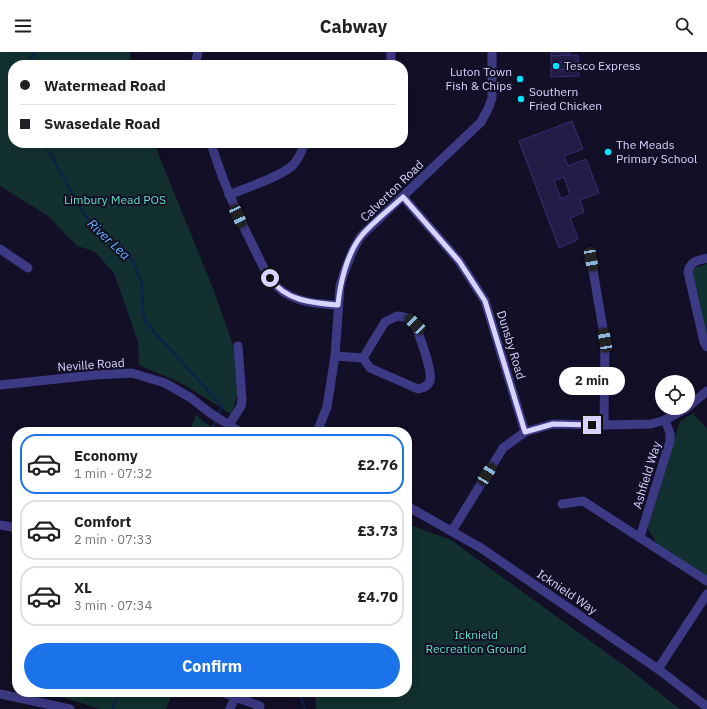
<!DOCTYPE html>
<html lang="en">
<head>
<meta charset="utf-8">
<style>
  :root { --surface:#fff; --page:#f6f6f6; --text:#202124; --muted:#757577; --line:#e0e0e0; --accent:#1a73e8 }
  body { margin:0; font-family:"IBM Plex Sans",sans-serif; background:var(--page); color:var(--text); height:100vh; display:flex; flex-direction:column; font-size:15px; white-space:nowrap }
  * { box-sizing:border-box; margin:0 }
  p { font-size:13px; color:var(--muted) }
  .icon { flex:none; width:22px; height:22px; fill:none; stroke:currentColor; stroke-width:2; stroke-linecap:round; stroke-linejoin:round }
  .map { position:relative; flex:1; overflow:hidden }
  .side { position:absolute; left:12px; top:375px; width:400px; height:270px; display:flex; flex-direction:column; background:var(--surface); border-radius:16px; box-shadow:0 4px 16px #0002 }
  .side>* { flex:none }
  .guide { position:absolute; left:8px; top:8px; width:400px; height:88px; border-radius:16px; box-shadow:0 4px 16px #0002; display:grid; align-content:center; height:88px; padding:0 12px; background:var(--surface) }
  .buttons { position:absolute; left:655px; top:323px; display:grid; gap:8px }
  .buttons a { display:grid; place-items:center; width:40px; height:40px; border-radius:50%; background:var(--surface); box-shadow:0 4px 16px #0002; font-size:20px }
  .end { position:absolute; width:18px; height:18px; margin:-9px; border:5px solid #d9d4ff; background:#111; box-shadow:0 0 0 2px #111 }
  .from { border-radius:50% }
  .bubble { position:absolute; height:28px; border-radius:14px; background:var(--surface); box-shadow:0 4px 16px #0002; font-size:13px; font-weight:700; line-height:28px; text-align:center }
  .car { position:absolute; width:12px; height:24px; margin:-12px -6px; border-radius:5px; box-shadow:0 0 3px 1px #0007; background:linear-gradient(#222 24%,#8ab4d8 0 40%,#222 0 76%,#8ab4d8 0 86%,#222 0) }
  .guide b { display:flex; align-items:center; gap:14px; height:38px; font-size:15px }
  .guide b+b { border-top:1px solid var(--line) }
  .guide i { width:10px; height:10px; background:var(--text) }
  ul { padding:7px 0 0; list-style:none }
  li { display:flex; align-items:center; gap:12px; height:60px; margin:0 8px 6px; padding:0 4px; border:2px solid var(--line); border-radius:16px }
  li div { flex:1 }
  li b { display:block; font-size:15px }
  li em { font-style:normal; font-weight:700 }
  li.current { border-color:var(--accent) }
  li>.icon { width:36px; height:36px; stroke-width:1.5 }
  .primary-button { display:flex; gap:8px; margin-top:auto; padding:8px 12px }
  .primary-button a { flex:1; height:46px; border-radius:24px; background:var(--accent); color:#fff; font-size:16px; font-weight:700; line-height:46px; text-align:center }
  header { display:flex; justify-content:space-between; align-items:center; height:52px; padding:0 12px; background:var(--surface); font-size:18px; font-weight:700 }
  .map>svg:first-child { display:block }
</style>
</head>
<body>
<header><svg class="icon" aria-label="menu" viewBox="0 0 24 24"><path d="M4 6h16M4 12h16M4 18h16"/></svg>Cabway<svg class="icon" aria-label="search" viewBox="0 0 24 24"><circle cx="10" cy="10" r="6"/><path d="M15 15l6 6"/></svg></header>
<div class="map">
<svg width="707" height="657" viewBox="0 0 707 657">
  <rect width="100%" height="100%" fill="#130f26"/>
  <g fill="#12302f">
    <path d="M0,0H130L131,13H13V91H154L212,234L233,293L238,341L231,362L181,331L139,313L138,290L114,221L94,199L77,194L48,164L0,134Z"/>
    <path d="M707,212V287L691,217Z"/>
    <path d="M693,361L707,377V525L656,491L647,475L680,369Z"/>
    <path d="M196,363L217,380H189Z"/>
    <path d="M410,473L451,488L633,620L680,657H316L315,640H407V476Z"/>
    <path d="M63,640H173L166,657H100L61,645Z"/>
  </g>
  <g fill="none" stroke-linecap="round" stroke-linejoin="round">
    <g stroke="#0c2248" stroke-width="2.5">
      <path d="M28,13L34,0"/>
      <path d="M44,91L86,165L132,207L142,231L143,262L146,271L222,354L211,380"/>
      <path d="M301,640L300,643L305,657"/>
      <path d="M112,657L119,640"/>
    </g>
  </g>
  <g fill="#241b47" stroke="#3b2d73" fill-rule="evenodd">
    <path d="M551,0H570V3L551,4Z"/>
    <path d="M578,3L579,10L551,11V4Z"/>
    <path d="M579,10V17L551,18V11Z"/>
    <path d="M579,17V24L551,25V18Z"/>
    <path d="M572,69L583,97L564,104L568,114L586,107L599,141L580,148L584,160L570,166L578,186L577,188L559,196L519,89ZM564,125L570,143L561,147L554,129Z"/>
  </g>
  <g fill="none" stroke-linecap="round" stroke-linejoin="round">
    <g stroke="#3d3a85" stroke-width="9">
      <path d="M391,0V13"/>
      <path d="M195,13L198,0"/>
      <path d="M211,91C222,128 237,162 254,196C262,212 269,231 285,241C301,251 320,252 338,253"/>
      <path d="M229,143C245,136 281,125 293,113C299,107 302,98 305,91"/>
      <path d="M403,145L459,209L485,249L525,380"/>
      <path d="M0,197L28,216"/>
      <path d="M707,206C697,209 690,209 688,220L704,290L707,295"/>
      <path d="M591,207L605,288L604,373"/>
      <path d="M335,304L363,306L385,270L397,264L409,266L415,272C419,284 433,318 430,329C428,334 423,336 418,337L370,316L363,306"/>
      <path d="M0,333L95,323L132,321L165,331L191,346L210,361L240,380"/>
      <path d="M688,355L707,339"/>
      <path d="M229,373L241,354L242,347L238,294"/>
      <path d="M317,380L327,355L335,304L340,234L345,218L353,198L361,184L481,70L488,57L492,46V0"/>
      <path d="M562,452L583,449L707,529"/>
      <path d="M407,454L481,496L658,617L707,655"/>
      <path d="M0,473L17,476"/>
      <path d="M452,479L503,396L525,380L553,372L604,373L651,372L665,368L687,356"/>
      <path d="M640,485L670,389V381L665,368"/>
      <path d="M658,617L707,542"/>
      <path d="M222,640L235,645"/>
      <path d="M0,642L70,657"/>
      <path d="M230,657L235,645L260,654"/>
    </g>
  </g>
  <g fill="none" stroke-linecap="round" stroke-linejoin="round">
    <path stroke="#d9d4ff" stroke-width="5" d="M270,226C285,249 313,251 338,253C340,231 347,201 362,183C373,170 390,157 403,145L459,209L485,249L525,380L553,372L592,373"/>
  </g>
  <g fill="#00e5ff" stroke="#130f26" stroke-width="1.5">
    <circle cx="556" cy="14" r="4"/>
    <circle cx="520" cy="27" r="4"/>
    <circle cx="521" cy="47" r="4"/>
    <circle cx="608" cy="100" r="4"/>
  </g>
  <g text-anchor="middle" stroke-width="4" stroke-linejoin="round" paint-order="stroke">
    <g font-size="12" fill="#d9d4ff" stroke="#130f26" text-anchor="start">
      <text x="564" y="18">Tesco Express</text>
      <text x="512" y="24" text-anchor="end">Luton Town<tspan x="512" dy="14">Fish &amp; Chips</tspan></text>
      <text x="529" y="44">Southern<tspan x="529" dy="14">Fried Chicken</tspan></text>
      <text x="616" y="97">The Meads<tspan x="616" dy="14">Primary School</tspan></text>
    </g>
    <g font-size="12" fill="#d9d4ff" stroke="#130f26">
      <text transform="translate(392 139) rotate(-44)" y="4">Calverton Road</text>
      <text transform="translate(511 293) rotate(73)" y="4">Dunsby Road</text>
      <text transform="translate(91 313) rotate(-4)" y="4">Neville Road</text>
      <text transform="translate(647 423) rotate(-73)" y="4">Ashfield Way</text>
      <text transform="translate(567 540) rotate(34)" y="4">Icknield Way</text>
    </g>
    <g font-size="12" fill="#5fe0c0" stroke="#130f26">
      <text x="115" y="152">Limbury Mead POS</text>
      <text x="476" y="587">Icknield<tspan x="476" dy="14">Recreation Ground</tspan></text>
    </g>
    <g font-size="13" font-style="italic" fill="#62b6ff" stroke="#130f26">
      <text transform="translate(109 187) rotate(43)" y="5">River Lea</text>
    </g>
  </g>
</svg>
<div class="buttons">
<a><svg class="icon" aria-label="locate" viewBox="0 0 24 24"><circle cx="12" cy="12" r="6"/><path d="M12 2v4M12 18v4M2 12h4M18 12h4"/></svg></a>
</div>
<i class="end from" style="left:270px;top:226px"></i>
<i class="end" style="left:592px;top:373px"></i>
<div class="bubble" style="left:559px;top:315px;width:66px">2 min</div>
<i class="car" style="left:238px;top:164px;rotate:155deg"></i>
<i class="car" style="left:591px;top:207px;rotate:170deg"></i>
<i class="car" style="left:415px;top:272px;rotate:314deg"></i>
<i class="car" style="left:605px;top:288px;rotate:350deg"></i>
<i class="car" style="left:487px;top:422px;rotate:32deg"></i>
<div class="guide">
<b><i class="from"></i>Watermead Road</b>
<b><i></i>Swasedale Road</b>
</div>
<section class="side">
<ul>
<li class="current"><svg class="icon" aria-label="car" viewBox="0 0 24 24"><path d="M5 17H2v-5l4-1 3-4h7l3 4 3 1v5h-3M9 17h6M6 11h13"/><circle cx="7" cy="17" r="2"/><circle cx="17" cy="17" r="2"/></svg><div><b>Economy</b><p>1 min · 07:32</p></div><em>£2.76</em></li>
<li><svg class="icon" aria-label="car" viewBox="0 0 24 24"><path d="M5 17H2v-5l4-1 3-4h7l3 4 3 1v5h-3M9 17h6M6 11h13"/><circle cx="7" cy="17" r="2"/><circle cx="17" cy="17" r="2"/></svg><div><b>Comfort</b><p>2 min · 07:33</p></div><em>£3.73</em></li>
<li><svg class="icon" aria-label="car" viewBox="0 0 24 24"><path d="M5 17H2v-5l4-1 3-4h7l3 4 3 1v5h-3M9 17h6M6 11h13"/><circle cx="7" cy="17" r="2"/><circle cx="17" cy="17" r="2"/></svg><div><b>XL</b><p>3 min · 07:34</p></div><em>£4.70</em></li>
</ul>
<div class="primary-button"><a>Confirm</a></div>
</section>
</div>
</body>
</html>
